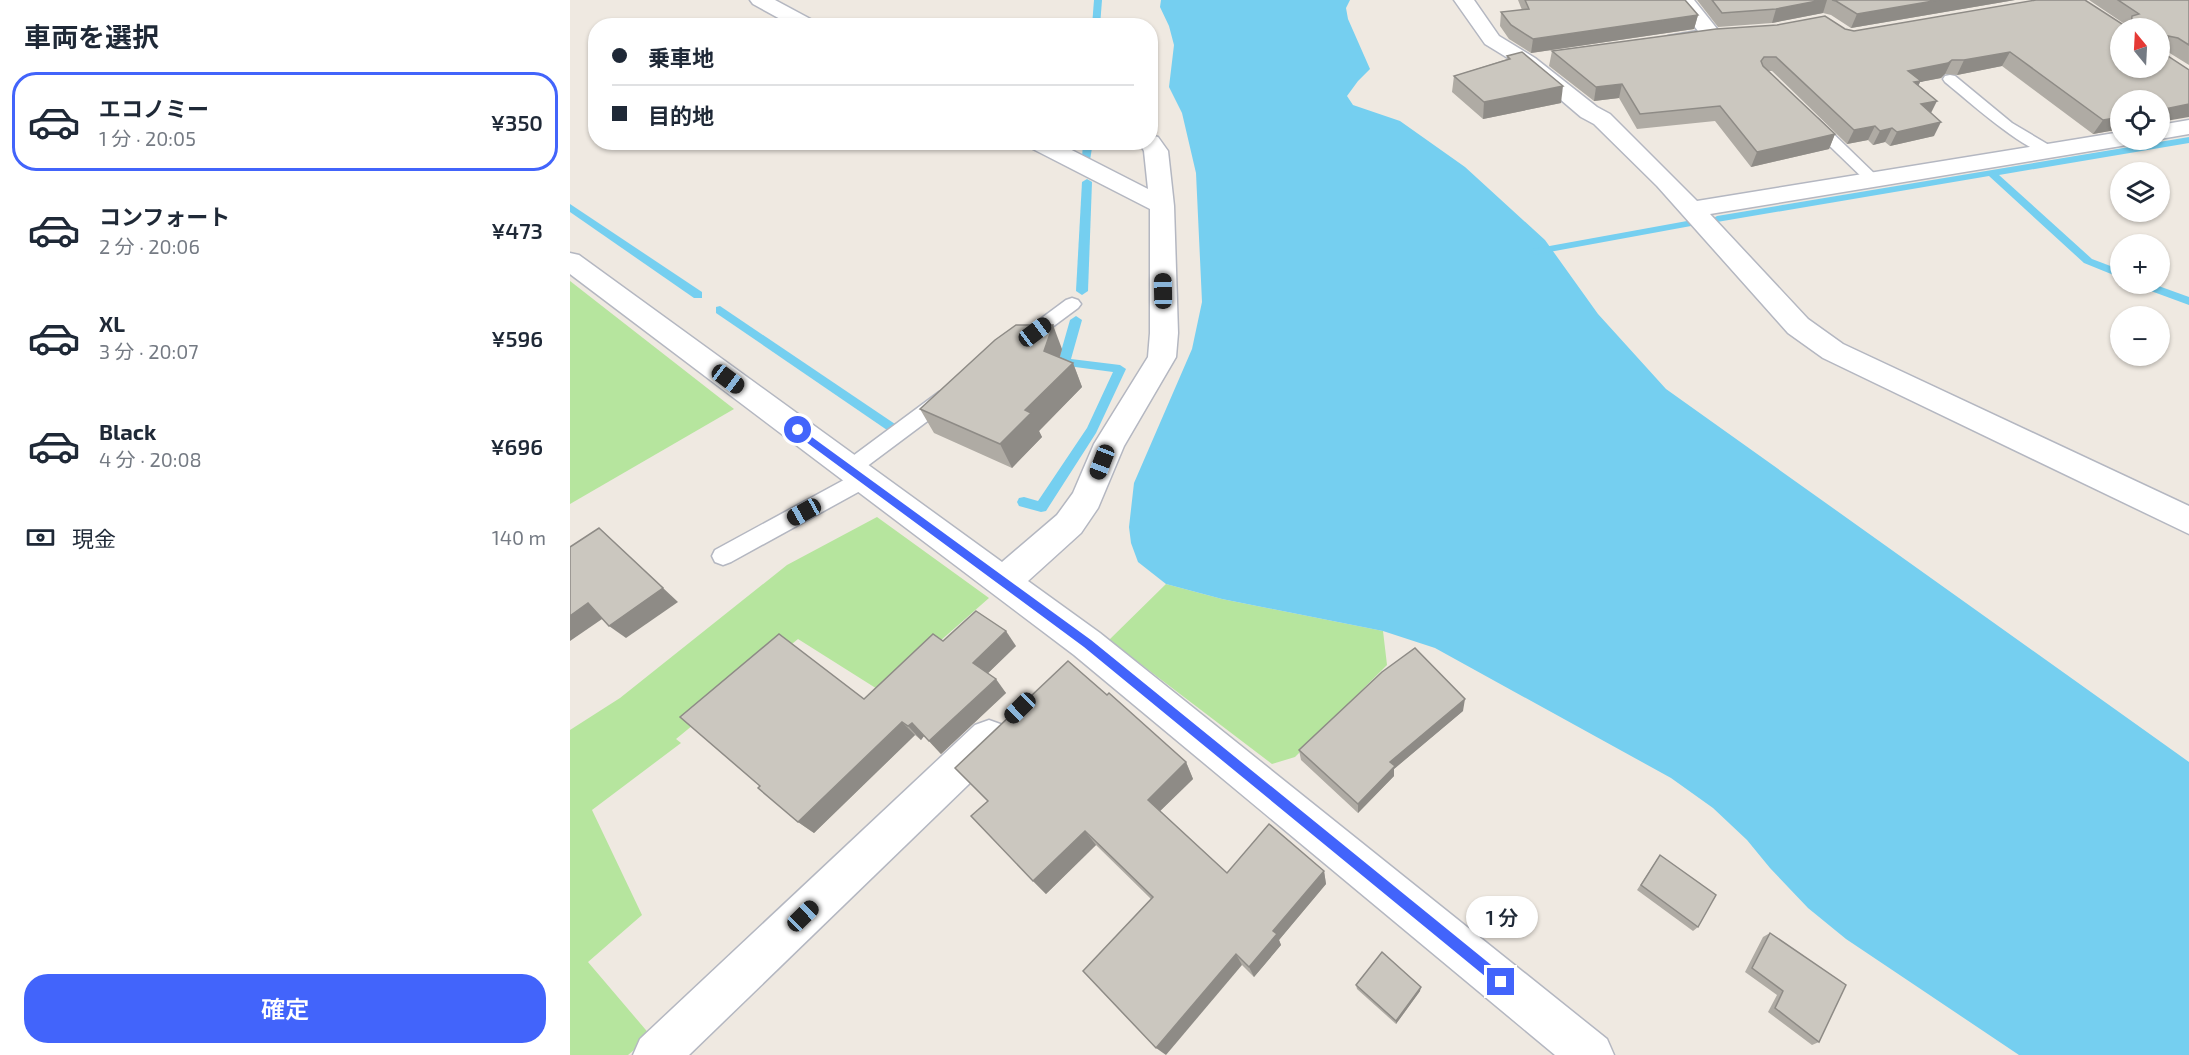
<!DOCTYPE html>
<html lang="ja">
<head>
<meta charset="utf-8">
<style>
  :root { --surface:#fff; --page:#f2f2f3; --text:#1f2937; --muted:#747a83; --line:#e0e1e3; --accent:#4264fb }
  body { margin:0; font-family:"Exo 2","Noto Sans JP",sans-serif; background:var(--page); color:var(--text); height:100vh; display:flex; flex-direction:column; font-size:22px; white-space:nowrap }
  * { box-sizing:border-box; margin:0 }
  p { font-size:20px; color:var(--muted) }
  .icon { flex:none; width:33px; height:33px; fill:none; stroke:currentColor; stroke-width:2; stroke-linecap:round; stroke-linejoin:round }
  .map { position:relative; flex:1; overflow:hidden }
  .drawer { display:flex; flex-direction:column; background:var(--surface); width:570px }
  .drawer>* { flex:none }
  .guide { position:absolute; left:18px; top:18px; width:570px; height:132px; border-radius:24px; box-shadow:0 2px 4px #0004; display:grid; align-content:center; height:132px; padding:0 24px; background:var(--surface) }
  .needle { width:39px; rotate:342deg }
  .fabs { position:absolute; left:1540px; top:18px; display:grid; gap:12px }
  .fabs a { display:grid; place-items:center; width:60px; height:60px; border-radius:50%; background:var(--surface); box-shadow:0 2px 4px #0004; font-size:30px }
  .end { position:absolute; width:27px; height:27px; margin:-14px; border:8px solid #4264fb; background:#fff; box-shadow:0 0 0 3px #fff }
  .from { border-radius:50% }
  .bubble { position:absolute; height:42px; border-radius:21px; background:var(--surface); box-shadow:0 2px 4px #0004; font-size:20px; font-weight:600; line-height:42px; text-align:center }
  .car { position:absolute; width:18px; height:36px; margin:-18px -9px; border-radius:8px; box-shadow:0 0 4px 2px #0007; background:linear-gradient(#222 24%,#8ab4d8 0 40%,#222 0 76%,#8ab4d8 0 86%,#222 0) }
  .guide b { display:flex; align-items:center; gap:21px; height:57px; font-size:22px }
  .guide b+b { border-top:2px solid var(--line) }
  .guide i { width:15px; height:15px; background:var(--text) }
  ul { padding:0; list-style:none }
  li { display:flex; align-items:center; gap:18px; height:99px; margin:0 12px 9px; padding:0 12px; border:3px solid transparent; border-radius:24px }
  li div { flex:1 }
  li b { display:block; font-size:22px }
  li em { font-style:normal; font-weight:600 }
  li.selected { border-color:var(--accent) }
  li>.icon { width:54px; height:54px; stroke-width:1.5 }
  h2 { padding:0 24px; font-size:27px; line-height:72px }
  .pay { display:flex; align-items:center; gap:15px; height:66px; padding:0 24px; font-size:22px }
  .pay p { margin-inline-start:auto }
  .primary-button { display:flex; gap:12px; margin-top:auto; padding:12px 24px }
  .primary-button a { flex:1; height:69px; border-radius:24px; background:var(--accent); color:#fff; font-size:24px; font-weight:600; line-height:69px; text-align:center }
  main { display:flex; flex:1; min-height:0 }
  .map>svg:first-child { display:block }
</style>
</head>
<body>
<main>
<section class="drawer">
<h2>車両を選択</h2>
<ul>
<li class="selected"><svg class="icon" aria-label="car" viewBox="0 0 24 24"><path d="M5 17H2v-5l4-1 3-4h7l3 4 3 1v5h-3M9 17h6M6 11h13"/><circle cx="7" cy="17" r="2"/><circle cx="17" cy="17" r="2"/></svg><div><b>エコノミー</b><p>1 分 · 20:05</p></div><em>¥350</em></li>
<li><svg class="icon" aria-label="car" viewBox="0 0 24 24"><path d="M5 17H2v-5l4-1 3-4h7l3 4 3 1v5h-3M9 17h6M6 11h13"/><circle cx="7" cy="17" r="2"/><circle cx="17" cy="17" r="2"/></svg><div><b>コンフォート</b><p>2 分 · 20:06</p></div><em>¥473</em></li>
<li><svg class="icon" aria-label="car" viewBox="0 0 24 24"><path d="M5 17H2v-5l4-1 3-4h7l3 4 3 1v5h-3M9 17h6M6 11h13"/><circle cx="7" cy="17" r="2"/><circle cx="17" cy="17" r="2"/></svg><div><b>XL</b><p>3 分 · 20:07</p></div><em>¥596</em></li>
<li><svg class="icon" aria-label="car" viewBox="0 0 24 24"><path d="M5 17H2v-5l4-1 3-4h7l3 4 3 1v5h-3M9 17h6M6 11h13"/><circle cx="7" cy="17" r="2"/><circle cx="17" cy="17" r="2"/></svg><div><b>Black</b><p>4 分 · 20:08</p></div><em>¥696</em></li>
</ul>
<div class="pay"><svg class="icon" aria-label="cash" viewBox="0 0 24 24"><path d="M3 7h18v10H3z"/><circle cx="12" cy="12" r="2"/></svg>現金<p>140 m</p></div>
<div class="primary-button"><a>確定</a></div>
</section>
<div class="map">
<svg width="1619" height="1055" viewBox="0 0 1619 1055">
  <rect width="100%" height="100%" fill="#efe9e1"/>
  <g fill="#b6e59e">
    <path d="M0,281L164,409L0,504Z"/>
    <path d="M307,517L419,598L312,692L228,639L106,739L111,743L22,810L72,915L18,962L81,1036L58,1055H0V730L50,698L217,565Z"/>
    <path d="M596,584L652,599L813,631L817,665L725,757L702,764L539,640Z"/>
  </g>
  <path fill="#75cff0" d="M591,0H780L776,8L778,19L800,69L788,81L777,96L783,105L830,121L895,167L975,240L1028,314L1096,389L1619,762V1055H1449L1276,939L1238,908L1200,868L1177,840L1143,808L1101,778L865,648L813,631L652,599L596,584L568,562L561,543L559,527L564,483L622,349L632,302L626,173L612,113L599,87L604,45L599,26L590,7Z"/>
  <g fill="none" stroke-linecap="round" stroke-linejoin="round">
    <g fill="#75cff0" fill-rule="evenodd">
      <path d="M524,0H532L530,26H522Z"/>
      <path d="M1619,137V143L1429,175L1522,259L1551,270V278L1514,263L1419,176L1147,222L1142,219L1147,216Z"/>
      <path d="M513,142H523L520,160L512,158Z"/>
      <path d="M517,179L522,182L518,291L512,295L506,291L512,182Z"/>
      <path d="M0,204L132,292V298H124L0,212Z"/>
      <path d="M1117,221L1122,224L1121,226L963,255L958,252L963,249Z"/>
      <path d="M1569,284H1583L1619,297V305L1570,287Z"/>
      <path d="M150,306L325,424L327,427L325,430H317L146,313V307Z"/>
      <path d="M506,316L512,320L501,359L550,365L556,369L526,433L476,511L471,512L449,506L447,502L449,498L454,497L468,501L517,428L543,372L490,365L488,362L500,320Z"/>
    </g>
    <defs>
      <g id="lane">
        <path d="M1380,75L1385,76L1442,123L1484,148L1486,151L1484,154C1463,160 1394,97 1375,82L1373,79L1375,76Z"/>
        <path d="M1243,118L1248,119L1308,177L1311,180L1308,183H1298L1238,125L1236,122Z"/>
        <path d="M502,298L508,300L511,304L508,308L458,345L452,347L446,345L443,341L446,337L496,300Z"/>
        <path d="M376,390L383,392L385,397L383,402L288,473L294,471L301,473L304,479L301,485L161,562L153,565L145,562L142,556L145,550L283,475L272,474L269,469L272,464L369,392Z"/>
      </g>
      <g id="street">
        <path d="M180,0H205L246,22L249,26H223L183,4Z"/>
        <path d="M884,0H904L929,36L965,58L1027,107L1040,114L1127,201L1551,132V140H1562L1559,144L1551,146L1140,214L1238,319L1273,344L1619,506V534L1253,358L1218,333L1087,186L1024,124L1011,117L951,66L915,44Z"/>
        <path d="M1104,0H1124L1152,35L1149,39L1105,46L1098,44L1095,40L1098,36L1128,31Z"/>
        <path d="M1619,120V134L1590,139V125Z"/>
        <path d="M580,135L588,137L598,151L604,206L608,333L606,357L554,446L528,508L511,533L458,581L530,633L1037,1039L1044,1055H985L504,655L0,274V253L9,255L432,562L487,515L503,493L524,444L578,357L580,333V209L459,147L456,142H486L578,189L574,151L569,142H580Z"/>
        <path d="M419,720L433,725L438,738L433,751L119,1055H63L70,1039L405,725Z"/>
      </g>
    </defs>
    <use href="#lane" stroke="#b4b7c1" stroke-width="3"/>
    <use href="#street" stroke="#b4b7c1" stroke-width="3"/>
    <use href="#lane" fill="#fff" fill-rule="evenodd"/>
    <use href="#street" fill="#fff" fill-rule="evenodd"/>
  </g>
  <g fill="#afaba4">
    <path d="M948,0H1115L1128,15L1124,29L961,53L939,39L930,26L931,12L952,10Z"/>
    <path d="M1127,0H1445L1281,28L1261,15L1253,13L1202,23L1148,27Z"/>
    <path d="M1519,0H1619V65L1598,52L1551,100V129L1523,134L1432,66L1387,75L1375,74L1371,78L1350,82L1348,86L1361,113L1364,136L1320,146L1315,142L1303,145L1298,140L1277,144L1202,71H1198L1265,134L1259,149L1181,167L1145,121L1067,129L1049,98L1024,101L979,66L982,51L1275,29L1284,31L1552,24L1556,25Z"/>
    <path d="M937,56L991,103L913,119L882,92L884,76L937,59Z"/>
    <path d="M492,349L490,357L503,363L512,387L469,431L472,437L442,468L364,433L350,409Z"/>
    <path d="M373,641L446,646L418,673L436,693L371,754L354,736L351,740L345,735L244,833L228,822L190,786L294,699Z"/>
    <path d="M537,695L616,762L623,779L590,811L657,873L754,871L756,884L709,940L711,945L684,977L672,965L581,899L526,845L476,894L463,881L417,801Z"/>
    <path d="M893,711L824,769V776L788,813L731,760L729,750Z"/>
    <path d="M1090,855L1128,927L1123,931L1067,890Z"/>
    <path d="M1200,933L1249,1042L1242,1045L1198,1012L1207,995L1175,972L1193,937Z"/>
    <path d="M786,985L850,991L826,1024L787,989Z"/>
  </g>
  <g fill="#8e8b86">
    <path d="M1252,0H1257L1253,13L1202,23L1206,9Z"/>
    <path d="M1369,0H1445L1281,28L1287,14Z"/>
    <path d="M1128,15L1124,29L961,53L963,39Z"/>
    <path d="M1440,52L1432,66L1387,75L1394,60Z"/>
    <path d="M1382,60L1375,74L1371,78L1350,82L1344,95L1338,71Z"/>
    <path d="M1052,84L1049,98L1024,101L1026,87Z"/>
    <path d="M993,86L991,103L913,119L914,102Z"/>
    <path d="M1367,101L1360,115L1351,104Z"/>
    <path d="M1619,104V117L1590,122V110Z"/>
    <path d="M1551,117V129L1523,134L1533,120Z"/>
    <path d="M1371,122L1364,136L1320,146L1327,132Z"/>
    <path d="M1305,126L1298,140L1277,144L1284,130Z"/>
    <path d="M1322,128L1315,142L1303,145L1310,131Z"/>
    <path d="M1265,134L1259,149L1181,167L1187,152Z"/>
    <path d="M483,325L492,349L484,376L474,351Z"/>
    <path d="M503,363L512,387L469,431L472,437L442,468L430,444L455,410Z"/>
    <path d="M29,528L108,602L56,638L39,626Z"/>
    <path d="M18,603L35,617L0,641V616Z"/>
    <path d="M436,631L446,646L414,677L403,663Z"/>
    <path d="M426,679L436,693L371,754L359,741Z"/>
    <path d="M895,699L893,711L824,769V776L788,813V804L820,762Z"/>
    <path d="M332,722L345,735L244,833L228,822Z"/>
    <path d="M342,723L354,736L351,740L338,726Z"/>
    <path d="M616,762L623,779L586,815L578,800Z"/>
    <path d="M515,831L526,845L476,894L463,881Z"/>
    <path d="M754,871L756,884L709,940L711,945L684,977L679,967L703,931Z"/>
    <path d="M666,954L672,965L596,1055L586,1048Z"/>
    <path d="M851,987L850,991L826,1024V1021Z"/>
  </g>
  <g fill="#cbc7bf" stroke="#8e8b86" stroke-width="1.5" fill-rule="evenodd">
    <path d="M955,0H1115L1128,15L963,39L941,25L931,12L959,9Z"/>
    <path d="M1142,0H1252L1206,9L1152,13Z"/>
    <path d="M1262,0H1369L1287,14L1266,1Z"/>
    <path d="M1466,0H1515L1552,24L1561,26L1562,16L1569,14L1548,0H1619V45L1608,38L1598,36V56L1619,70V104L1590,110V100H1551V117L1533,120L1440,52L1394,60H1382L1378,63L1338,71L1351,81L1344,82L1367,101L1351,104L1371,122L1327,132L1322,128L1310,131L1305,126L1284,130L1206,57H1194L1191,61L1193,66L1265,134L1187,152L1150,106L1070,114L1052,84L1026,87L982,51L1146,29L1207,25L1255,16L1275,29L1284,31ZM1551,28H1590V68H1551Z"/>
    <path d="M952,52L993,86L914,102L884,76L940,59L937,56Z"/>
    <path d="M446,325H483L474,351L503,363L455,410L461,413L430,444L350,409L425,340Z"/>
    <path d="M29,528L93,588L39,626L18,603L0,616V547Z"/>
    <path d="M406,611L436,631L403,663L426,679L359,741L342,723L338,726L332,722L228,822L188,788L190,786L110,717L209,634L294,699L363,634L373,641Z"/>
    <path d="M845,648L895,699L820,762L825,766L788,804L729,750L812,672Z"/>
    <path d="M498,661L537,695L539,693L616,762L578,800L657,873L699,824L754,871L703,931L707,934L679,967L666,954L586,1048L513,971L583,897L515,831L463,881L401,816L418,801L385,768Z"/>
    <path d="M1090,855L1146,895L1128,927L1071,885Z"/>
    <path d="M1200,933L1276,985L1249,1042L1205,1008L1213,991L1182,968Z"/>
    <path d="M812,952L851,987L826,1021L786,985Z"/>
  </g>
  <path fill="#4264fb" d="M228,427L521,640L936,977L938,982L936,986L931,988L927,986L514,647L224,433V428Z"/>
</svg>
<div class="fabs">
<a><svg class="needle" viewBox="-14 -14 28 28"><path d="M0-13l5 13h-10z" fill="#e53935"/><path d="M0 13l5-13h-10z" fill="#747a83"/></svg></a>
<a><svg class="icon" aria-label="locate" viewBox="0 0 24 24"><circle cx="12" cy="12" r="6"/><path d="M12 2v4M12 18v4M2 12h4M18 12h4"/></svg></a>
<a><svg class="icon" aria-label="layers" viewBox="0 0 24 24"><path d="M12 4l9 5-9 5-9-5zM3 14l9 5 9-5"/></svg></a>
<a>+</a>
<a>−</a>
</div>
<i class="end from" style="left:228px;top:430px"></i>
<i class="end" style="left:931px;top:982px"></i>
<div class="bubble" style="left:896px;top:896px;width:72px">1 分</div>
<i class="car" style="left:593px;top:291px;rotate:359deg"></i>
<i class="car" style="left:465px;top:332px;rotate:53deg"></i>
<i class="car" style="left:158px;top:379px;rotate:127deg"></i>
<i class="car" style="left:532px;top:462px;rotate:201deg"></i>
<i class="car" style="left:234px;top:512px;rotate:241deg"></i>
<i class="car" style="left:450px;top:708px;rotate:226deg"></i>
<i class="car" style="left:233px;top:916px;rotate:46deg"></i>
<div class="guide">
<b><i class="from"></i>乗車地</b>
<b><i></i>目的地</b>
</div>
</div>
</main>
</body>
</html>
